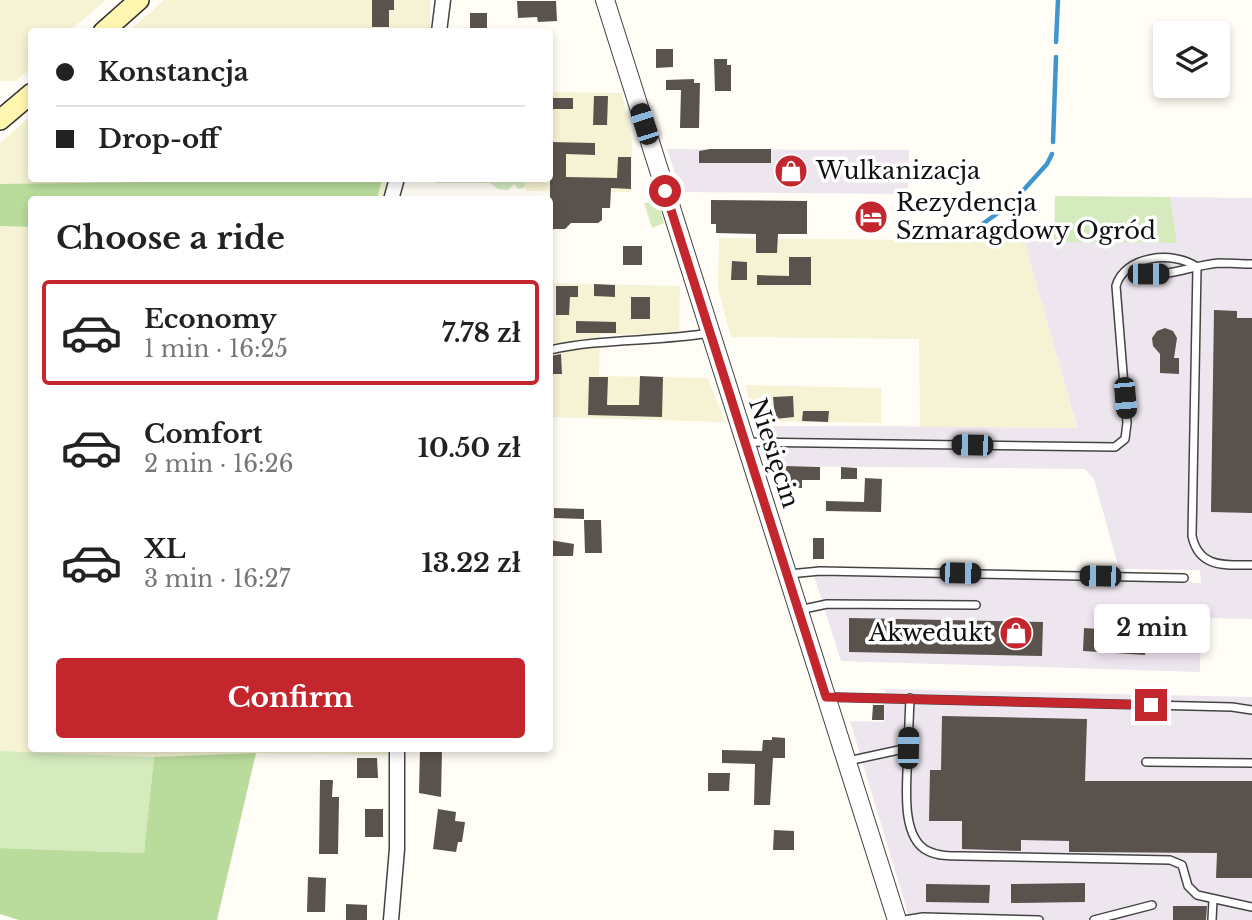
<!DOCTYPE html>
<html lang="en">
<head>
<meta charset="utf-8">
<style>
  :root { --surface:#fff; --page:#f6f6f6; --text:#222; --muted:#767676; --line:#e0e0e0; --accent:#c4262e }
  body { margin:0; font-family:"Libre Baskerville",serif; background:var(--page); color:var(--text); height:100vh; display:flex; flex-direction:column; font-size:26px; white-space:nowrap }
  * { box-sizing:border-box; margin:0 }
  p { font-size:23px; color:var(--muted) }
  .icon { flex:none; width:38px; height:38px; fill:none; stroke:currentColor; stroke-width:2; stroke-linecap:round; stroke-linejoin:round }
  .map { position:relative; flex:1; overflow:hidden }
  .drawer { position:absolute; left:28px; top:196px; width:525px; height:556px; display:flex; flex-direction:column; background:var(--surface); border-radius:7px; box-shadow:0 4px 10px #0003 }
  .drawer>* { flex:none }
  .hud { position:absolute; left:28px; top:28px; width:525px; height:154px; border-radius:7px; box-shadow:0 4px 10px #0003; display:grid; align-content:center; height:154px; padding:0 28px; background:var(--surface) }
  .controls { position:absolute; left:1153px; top:21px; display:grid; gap:14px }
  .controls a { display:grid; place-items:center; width:77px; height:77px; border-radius:7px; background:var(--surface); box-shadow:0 4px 10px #0003; font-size:35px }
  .end { position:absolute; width:32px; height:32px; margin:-16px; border:9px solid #c4262e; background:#fff; box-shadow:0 0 0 4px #fff }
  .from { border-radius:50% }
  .bubble { position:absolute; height:49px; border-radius:7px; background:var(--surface); box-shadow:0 4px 10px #0003; font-size:23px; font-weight:800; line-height:49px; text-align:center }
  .car { position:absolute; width:21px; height:42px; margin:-21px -10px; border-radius:9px; box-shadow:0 0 5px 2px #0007; background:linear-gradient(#222 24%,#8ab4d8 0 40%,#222 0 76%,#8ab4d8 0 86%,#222 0) }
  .hud b { display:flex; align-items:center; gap:24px; height:66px; font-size:26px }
  .hud b+b { border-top:2px solid var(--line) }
  .hud i { width:18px; height:18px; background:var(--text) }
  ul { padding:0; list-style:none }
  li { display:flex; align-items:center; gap:21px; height:105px; margin:0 14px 10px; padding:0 14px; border:4px solid transparent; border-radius:7px }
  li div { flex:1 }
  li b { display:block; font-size:26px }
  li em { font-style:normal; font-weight:800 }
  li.active { border-color:var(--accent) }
  li>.icon { width:63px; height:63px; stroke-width:1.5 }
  h2 { padding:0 28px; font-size:32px; line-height:84px }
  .cta { display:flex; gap:14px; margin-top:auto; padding:14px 28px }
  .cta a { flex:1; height:80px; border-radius:7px; background:var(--accent); color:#fff; font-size:28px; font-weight:800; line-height:80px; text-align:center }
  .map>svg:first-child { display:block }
</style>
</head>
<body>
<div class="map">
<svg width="1252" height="920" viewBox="0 0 1252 920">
  <rect width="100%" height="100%" fill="#fffdf5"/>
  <g fill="#eee6ef">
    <path d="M667,149L909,150L908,194L681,192Z"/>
    <path d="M1170,197L1252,198V619L1201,618L1200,672L841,661L814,576L1201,583L1200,570L1119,569L1094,479L1085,469L768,466L757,426L1077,427L1024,241L1176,243Z"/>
    <path d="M885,689L1252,697V920H910L850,721L884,722Z"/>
  </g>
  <g fill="#f6f3d4">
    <path d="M0,0H106L69,31L32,32L31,68L16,81H0Z"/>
    <path d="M164,0H430V31L128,32Z"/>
    <path d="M550,92L622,93L632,142L631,192L526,191L525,179L550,178Z"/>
    <path d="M31,116L32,178L389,179L383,199L32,200V749H388V755L256,753L154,757L0,751V143Z"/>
    <path d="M719,238L1024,241L1077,428L920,427L919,339L731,337L718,289Z"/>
    <path d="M550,283L680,286L679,335L600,334L599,376L708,378L725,422L550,417Z"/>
    <path d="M745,385L881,388V423L755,421Z"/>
  </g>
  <g fill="#d5ebbd">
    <path d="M436,179H525V187L519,189L514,184L508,190L498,189L490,183H436Z"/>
    <path d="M1055,196L1170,197L1177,243L1054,242Z"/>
    <path d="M658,202L664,223L652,228L644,203Z"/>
    <path d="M0,751L154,757L144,853L0,848Z"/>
  </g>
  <g fill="#b9dc9c">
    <path d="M382,179L377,199L32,200L31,227L0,226V184Z"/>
    <path d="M256,753L217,920H19L0,914V848L144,853L154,757Z"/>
  </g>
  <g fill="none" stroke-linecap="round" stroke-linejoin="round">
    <g stroke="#3f96cf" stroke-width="4.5">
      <path d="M1056,42L1058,0"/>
      <path d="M1053,142L1056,57"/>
      <path d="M1019,195L1047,164L1052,154"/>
      <path d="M964,237L1005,208"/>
    </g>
  </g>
  <g fill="#5a524d">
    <path d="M372,0H394V10H389V27H372Z"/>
    <path d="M517,1H556L557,21L538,22L537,17L518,18Z"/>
    <rect x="470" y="13" width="17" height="19"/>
    <path d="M656,49H673V67L656,68Z"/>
    <path d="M714,59H727V65H731V91H715Z"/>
    <path d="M694,79V83H700L699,128H680L681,90H666V80Z"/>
    <path d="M594,96H608L607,125H593Z"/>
    <rect x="550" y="98" width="23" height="11"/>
    <path d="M550,142L595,143V155L566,154V177L617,178L618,157H631V189L611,188L610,208H602V220L598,223H571L565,229H550Z"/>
    <path d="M710,149H771V163H699V151Z"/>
    <path d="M711,200L807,201V234H778L777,253H756V234L716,233V224H711Z"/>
    <rect x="623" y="246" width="19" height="19"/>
    <path d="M789,257H811V285H757V275L789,276Z"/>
    <path d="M732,261L747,262V280H731Z"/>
    <path d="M594,284L615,285V297L594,296Z"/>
    <path d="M556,286H578V297H570L569,315H556Z"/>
    <rect x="631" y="297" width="19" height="22"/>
    <path d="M1214,310L1237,311V318H1252V513L1211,512Z"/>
    <path d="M576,321L616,322V333H576Z"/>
    <path d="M1165,328L1173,331L1177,338L1174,358H1179V374L1160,373V354L1153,346L1152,338L1157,331Z"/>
    <path d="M561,354L562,374H550V356Z"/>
    <path d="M640,376L663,377L662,417L588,415L589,377H608L607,405H639Z"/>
    <path d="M793,396L794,417L775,419L773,397Z"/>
    <path d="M803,411H829L828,422L802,421Z"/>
    <path d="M785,466L820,467V480H802V488L785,487Z"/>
    <path d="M841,467L857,468V479H841Z"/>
    <path d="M865,478L882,479L881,512L826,511V501L864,502Z"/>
    <path d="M554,508L584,509V519L554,518Z"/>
    <path d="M584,520H601L602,553H585Z"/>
    <rect x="813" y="538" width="11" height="21"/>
    <path d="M550,540L574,544L573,556H550Z"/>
    <path d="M849,618L1043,622L1042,656L849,652Z"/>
    <path d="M1084,628L1146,632L1145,655L1083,651Z"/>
    <path d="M873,705H884V720H872Z"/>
    <path d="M942,716L1087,719L1085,781H1252V878H1216L1217,853L1069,852V841L1021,840V851L962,849V821H929L930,770H941Z"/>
    <path d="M772,737L785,738V758H773L770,805H754L755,764L722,763V750L762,751L763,740H772Z"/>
    <path d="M420,749H442L441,797L419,793Z"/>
    <path d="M357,758H377L378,778H357Z"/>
    <path d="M708,773H730L729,791H708Z"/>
    <path d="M320,780H333L332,797H339L338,854H319Z"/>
    <rect x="365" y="809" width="18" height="28"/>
    <path d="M438,809L456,812L455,821L465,822L462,842H458L456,852L433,849Z"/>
    <path d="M774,830L794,831V850H773Z"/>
    <path d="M308,877L326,878L325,912H307Z"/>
    <path d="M1085,883V902L1011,903V884Z"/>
    <path d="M926,884L990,885L989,903L926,902Z"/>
    <path d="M346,904L367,905V920H346Z"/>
    <path d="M1173,906H1207L1206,920H1173Z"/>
  </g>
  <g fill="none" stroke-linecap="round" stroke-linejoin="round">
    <defs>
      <g id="service">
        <path d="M1197,267L1192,536C1199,568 1224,565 1252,565"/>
        <path d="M1132,269C1168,281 1185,266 1219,263C1230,263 1241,264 1252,264"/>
        <path d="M550,350C602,338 657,342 709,333"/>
        <path d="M745,442L1115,447L1125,439L1127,423L1116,286C1124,256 1173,250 1197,267"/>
        <path d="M789,574L820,571L1184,578"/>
        <path d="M799,610L827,604L976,605"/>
        <path d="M826,697L1232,707L1252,710"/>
        <path d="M908,748L910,698"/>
        <path d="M848,761L908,748C908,775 898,837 928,851C938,856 950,856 961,856L1170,860L1182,865L1188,886L1197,895L1252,907"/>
        <path d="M1146,762L1252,763"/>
        <path d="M904,920L923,917L1039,920"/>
        <path d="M1094,920L1152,905"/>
        <path d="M1212,920L1213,900"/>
      </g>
      <g id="minor">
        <path d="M439,32L443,0"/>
        <path d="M391,200L397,178"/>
        <path d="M391,920L397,849V749"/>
      </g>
      <path id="tertiary" d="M605,0L897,920"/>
      <g id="secondary">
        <path d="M103,32L139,0"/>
        <path d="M0,120L32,93"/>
      </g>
    </defs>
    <use href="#service" stroke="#444" stroke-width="10"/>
    <use href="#minor" stroke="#444" stroke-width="17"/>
    <use href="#tertiary" stroke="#444" stroke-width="20"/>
    <use href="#secondary" stroke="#333" stroke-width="22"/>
    <use href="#service" stroke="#fff" stroke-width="7"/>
    <use href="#minor" stroke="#fff" stroke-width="14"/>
    <use href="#tertiary" stroke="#fff" stroke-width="18"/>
    <use href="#secondary" stroke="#fff6b0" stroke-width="19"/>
  </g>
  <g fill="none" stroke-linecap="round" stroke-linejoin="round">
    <path stroke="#c4262e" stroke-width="9" d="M665,191L826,697L1151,705"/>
  </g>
  <defs>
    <symbol id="shop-disc" viewBox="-11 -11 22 22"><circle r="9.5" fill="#c4262e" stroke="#fff"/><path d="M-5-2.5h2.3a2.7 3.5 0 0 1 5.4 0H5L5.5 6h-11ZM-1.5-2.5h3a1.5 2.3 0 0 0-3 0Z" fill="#fff"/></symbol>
    <symbol id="hotel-disc" viewBox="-11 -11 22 22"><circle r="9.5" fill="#c4262e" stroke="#fff"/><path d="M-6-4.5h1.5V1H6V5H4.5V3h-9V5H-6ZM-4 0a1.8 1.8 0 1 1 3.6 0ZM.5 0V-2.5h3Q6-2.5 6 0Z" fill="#fff"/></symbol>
  </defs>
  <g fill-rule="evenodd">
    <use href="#shop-disc" x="772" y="152" width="38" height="38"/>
    <use href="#hotel-disc" x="852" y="198" width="38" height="38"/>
    <use href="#shop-disc" x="997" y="614" width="38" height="38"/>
  </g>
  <g text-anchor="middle" stroke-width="7" stroke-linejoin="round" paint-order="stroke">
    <g font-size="24" fill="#111" stroke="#fff" text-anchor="start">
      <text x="816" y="179">Wulkanizacja</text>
      <text x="896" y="211">Rezydencja<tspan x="896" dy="28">Szmaragdowy Ogród</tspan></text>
      <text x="992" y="641" text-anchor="end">Akwedukt</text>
    </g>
    <g font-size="24" fill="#111" stroke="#fff">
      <text transform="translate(774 453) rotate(72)" y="8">Niesięcin</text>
    </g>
  </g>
</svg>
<div class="controls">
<a><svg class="icon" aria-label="layers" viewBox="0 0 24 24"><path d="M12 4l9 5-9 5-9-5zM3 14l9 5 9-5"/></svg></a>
</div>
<i class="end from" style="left:665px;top:191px"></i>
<i class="end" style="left:1151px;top:705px"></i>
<div class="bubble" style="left:1094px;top:604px;width:116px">2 min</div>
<i class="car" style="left:644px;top:124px;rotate:342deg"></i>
<i class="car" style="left:1148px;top:274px;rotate:90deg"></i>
<i class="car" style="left:1125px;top:398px;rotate:175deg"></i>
<i class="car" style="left:972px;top:445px;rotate:271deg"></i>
<i class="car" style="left:960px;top:573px;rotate:91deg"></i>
<i class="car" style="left:1100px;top:576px;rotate:271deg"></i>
<i class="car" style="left:908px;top:748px;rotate:1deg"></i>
<div class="hud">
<b><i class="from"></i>Konstancja</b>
<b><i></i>Drop-off</b>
</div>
<section class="drawer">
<h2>Choose a ride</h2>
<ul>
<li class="active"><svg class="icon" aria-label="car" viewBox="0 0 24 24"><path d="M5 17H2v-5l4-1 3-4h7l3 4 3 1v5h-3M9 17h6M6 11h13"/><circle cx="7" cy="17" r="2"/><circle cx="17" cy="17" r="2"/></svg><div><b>Economy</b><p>1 min · 16:25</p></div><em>7.78 zł</em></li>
<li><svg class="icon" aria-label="car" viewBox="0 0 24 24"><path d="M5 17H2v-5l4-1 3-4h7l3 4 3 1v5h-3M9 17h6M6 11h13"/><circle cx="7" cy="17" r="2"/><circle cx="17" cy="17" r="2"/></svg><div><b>Comfort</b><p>2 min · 16:26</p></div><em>10.50 zł</em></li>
<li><svg class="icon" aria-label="car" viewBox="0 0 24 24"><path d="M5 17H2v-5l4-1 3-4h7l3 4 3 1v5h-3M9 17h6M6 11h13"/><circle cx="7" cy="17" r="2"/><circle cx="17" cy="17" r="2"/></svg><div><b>XL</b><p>3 min · 16:27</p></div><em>13.22 zł</em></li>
</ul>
<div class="cta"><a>Confirm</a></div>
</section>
</div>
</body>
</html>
